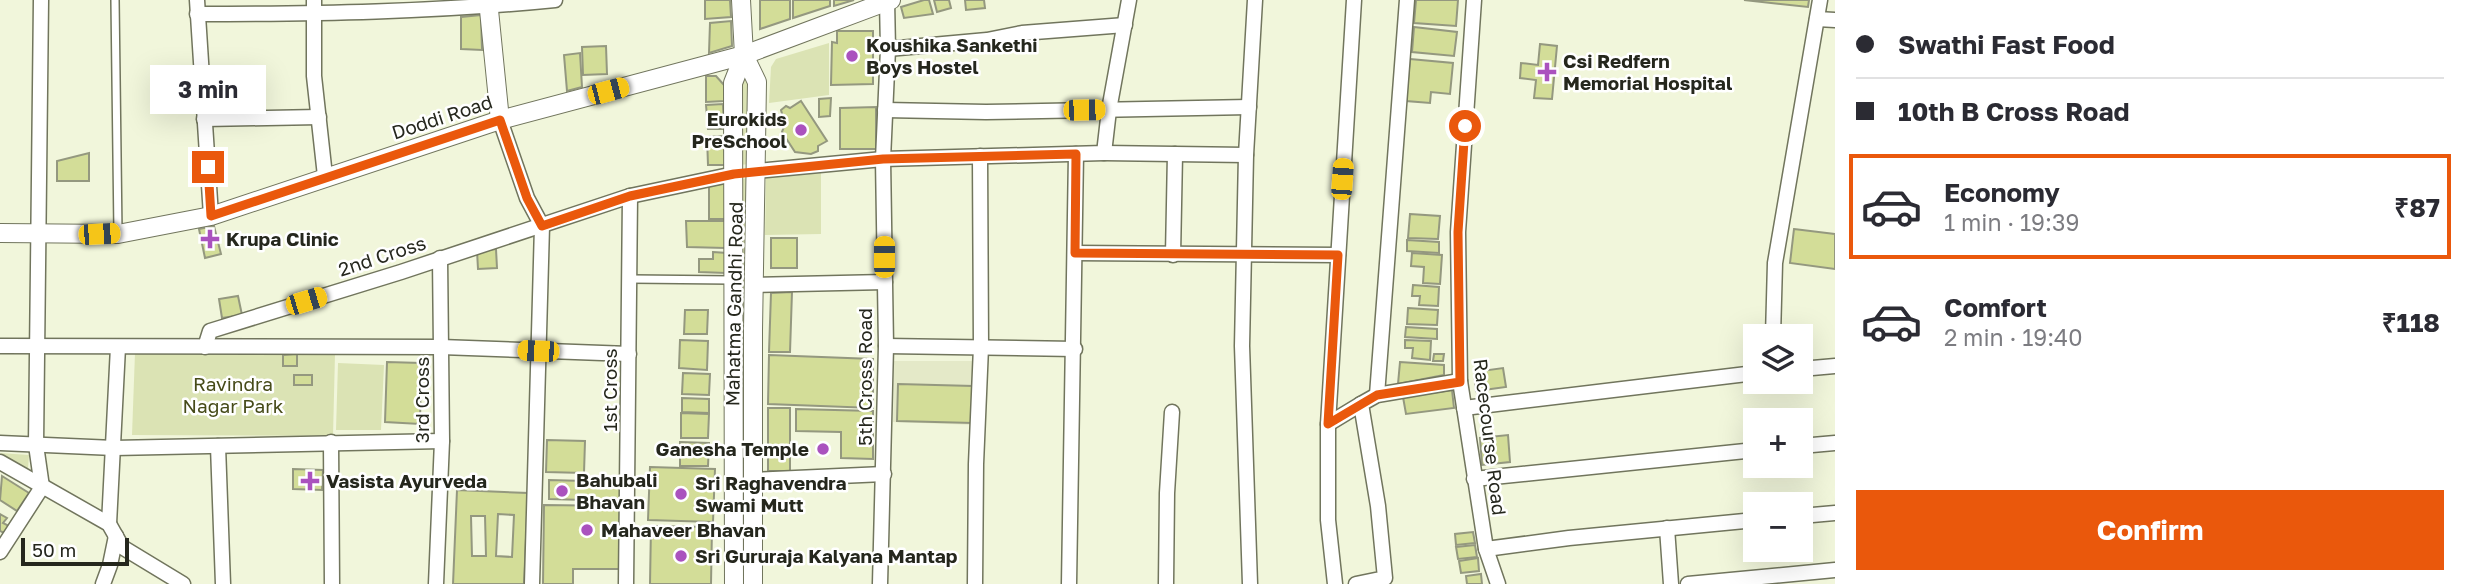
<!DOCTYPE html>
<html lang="en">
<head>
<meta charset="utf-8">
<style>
  :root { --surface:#fff; --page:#f2f2f3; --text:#2b2b33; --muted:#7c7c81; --line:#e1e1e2; --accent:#ea580c }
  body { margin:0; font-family:"Golos Text",sans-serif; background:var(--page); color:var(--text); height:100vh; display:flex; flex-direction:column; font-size:26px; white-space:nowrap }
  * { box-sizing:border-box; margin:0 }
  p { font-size:23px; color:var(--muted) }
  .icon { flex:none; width:38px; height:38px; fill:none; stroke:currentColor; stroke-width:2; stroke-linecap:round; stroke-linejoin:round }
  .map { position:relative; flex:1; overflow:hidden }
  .sheet { display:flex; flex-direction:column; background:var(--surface); width:630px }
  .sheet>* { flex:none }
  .top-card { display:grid; align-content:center; height:154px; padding:0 21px; background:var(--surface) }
  .buttons { position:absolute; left:1743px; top:324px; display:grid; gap:14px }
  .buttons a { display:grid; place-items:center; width:70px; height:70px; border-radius:0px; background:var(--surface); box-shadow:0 7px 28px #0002; font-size:35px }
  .scale { position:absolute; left:21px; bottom:18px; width:108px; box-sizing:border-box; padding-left:7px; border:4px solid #25271d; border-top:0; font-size:19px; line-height:24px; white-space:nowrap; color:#25271d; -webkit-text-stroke:5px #fff; paint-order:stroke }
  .end { position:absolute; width:32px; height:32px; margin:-16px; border:9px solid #ea580c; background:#fff; box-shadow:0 0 0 4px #fff }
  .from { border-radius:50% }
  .bubble { position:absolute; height:49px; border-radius:0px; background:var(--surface); box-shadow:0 7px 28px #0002; font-size:23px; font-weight:700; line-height:49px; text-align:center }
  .car { position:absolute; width:21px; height:42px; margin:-21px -10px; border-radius:9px; box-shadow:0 0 5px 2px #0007; background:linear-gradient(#f5c518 24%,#345 0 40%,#f5c518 0 76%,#345 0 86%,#f5c518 0) }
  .top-card b { display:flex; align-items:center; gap:24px; height:66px; font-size:26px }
  .top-card b+b { border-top:2px solid var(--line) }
  .top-card i { width:18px; height:18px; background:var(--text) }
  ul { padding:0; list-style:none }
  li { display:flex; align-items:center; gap:21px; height:105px; margin:0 14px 10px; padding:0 7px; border:4px solid transparent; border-radius:0px }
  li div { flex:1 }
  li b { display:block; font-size:26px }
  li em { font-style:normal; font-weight:700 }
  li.selected { border-color:var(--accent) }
  li>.icon { width:63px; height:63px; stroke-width:1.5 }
  .button { display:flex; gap:14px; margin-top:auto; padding:14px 21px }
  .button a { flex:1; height:80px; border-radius:0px; background:var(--accent); color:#fff; font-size:28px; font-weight:700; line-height:80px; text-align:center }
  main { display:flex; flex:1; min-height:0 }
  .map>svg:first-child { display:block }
</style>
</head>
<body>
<main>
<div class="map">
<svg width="1835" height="584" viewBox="0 0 1835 584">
  <rect width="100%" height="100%" fill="#f1f6db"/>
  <path fill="#e4e9c8" d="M894,361H976L974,425L893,422Z"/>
  <g fill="#dbe3b4">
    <path d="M829,43V95L769,103L771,67L776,59Z"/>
    <path d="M740,80H748L749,164L740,165Z"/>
    <path d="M821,173V234L765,235L766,178Z"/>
    <path d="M749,178L745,418L738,417L741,179Z"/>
    <path d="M135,353L335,354L333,436L132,435Z"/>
    <path d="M338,363L384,365L381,430H336Z"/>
    <path d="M738,433H745L747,584H741Z"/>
    <path d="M0,453L29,455L28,469Z"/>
  </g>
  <g fill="#d3dd98" stroke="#94987f" stroke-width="2" fill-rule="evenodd">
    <path d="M705,0H730L731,17L705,19Z"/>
    <path d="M760,0H790V19L760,29Z"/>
    <path d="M793,0H830V6L793,18Z"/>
    <path d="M834,0H854L834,6Z"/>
    <path d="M924,0H929L933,14L904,18L901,7Z"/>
    <path d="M934,0H949L951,8L937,12Z"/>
    <path d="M965,0H984L985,8L966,10Z"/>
    <path d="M1416,0H1458L1456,26L1414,23Z"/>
    <path d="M1744,0H1809L1808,7Z"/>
    <path d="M481,15L482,50L461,49V17Z"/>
    <path d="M731,21L732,46L709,53L710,23Z"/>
    <path d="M1414,27L1457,32L1454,56L1412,52Z"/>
    <path d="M837,31H873V84L831,85L832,42L837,43Z"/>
    <path d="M1540,44L1557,46L1552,99L1534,98L1536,80L1520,78L1521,63L1538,65Z"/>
    <path d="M606,46L607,74L583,75L582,47Z"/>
    <path d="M580,53L582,87L567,91L564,55Z"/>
    <path d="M1410,59L1453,63L1450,94L1431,92L1430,103L1406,101Z"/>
    <path d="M706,76H716L724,85V101L706,102Z"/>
    <path d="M831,98L830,116L819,117V99Z"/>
    <path d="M801,101L827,141L818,146V151L811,154L795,152L782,132L785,124L781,110L786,106L790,108Z"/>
    <path d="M723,104L724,129H708L706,105Z"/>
    <path d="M876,107V149H840V108Z"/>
    <path d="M724,136L725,165H708L707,137Z"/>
    <path d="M89,153V181H57V161Z"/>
    <path d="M726,183L725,219H709V186Z"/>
    <path d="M1410,214L1440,216L1438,239L1408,238Z"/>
    <path d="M686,221H726L725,248L687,247Z"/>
    <path d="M214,226L221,254L205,258L199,229Z"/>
    <path d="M1794,229L1835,234V269L1790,263Z"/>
    <rect x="771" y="238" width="26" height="30"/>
    <path d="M1407,240L1439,242V253L1407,251Z"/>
    <path d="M496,249L497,268L478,269L477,251Z"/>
    <path d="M713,252L727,253L726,273L699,272V259H713Z"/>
    <path d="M1412,253L1442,255L1440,284L1423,283L1424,267L1411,266Z"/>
    <path d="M1413,285L1439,287L1438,306L1419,305L1420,296H1412Z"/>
    <path d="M792,292L790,352H769L771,293Z"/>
    <path d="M238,296L242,315L222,318L219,299Z"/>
    <path d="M1408,308L1438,310L1437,325L1407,324Z"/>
    <path d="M685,310H708L707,334H684Z"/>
    <path d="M1406,327L1437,329V339L1405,337Z"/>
    <path d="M680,340L708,341L707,370L679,368Z"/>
    <path d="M1405,340L1431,341L1430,360L1412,358L1413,348H1405Z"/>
    <path d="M297,354V366H283V355Z"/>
    <path d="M1434,354H1444L1443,361H1433Z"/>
    <path d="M769,355L873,359V408L768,404Z"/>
    <path d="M387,362L421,363L420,424L385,422Z"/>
    <path d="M1400,362L1444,365V375L1398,384Z"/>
    <path d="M1503,368L1506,387L1476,391L1474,372Z"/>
    <path d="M683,373L710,374L709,395L682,394Z"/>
    <rect x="294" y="375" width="18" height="10"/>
    <path d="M898,384L973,386V423L897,421Z"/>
    <path d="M1452,390L1454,408L1406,414L1403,397Z"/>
    <path d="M682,398L709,399V413L682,412Z"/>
    <rect x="768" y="408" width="22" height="63"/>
    <path d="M796,409L873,411V459L841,458V432L796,431Z"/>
    <path d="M681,413L709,414L708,438H681Z"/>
    <path d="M1508,435L1510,462L1482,465L1480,438Z"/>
    <path d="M547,440L585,441L584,473L546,472Z"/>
    <path d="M680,442L709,443L708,466H680Z"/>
    <path d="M650,467L715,469L713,522L648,520Z"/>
    <path d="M293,469L323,470L322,490L293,489Z"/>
    <path d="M2,476L29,493L17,511L0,500Z"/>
    <path d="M549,480L622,482L621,501L549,499Z"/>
    <path d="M457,490L528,493L524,584H453ZM498,514L514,515L512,557L496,556ZM471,516H485L486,556H472Z"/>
    <path d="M544,505L621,506L620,569H573V584H543Z"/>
    <path d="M0,514L7,518L3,523L9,526L4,533L0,531Z"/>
    <path d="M651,526L712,527L711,584H650Z"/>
    <path d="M1473,532L1475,543L1456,545L1455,534Z"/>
    <path d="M1475,545L1477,557L1458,559L1456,547Z"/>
    <path d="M1478,558L1479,571L1461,573L1459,561Z"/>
    <path d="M1481,574L1482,584H1467L1466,576Z"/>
  </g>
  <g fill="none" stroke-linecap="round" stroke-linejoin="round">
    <defs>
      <g id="service">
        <path d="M115,0L118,233"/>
        <path d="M631,279L732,280"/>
      </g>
      <g id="minor">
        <path d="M41,0L36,445L42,487"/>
        <path d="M197,0L211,216"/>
        <path d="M314,0V76L325,176"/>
        <path d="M1474,0L1458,232L1460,381L1486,549L1498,584"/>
        <path d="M197,14C316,14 436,12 555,0"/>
        <path d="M1817,19L1835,20"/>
        <path d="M888,49L987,40L1022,33L1125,25"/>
        <path d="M885,110L986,112L1249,107"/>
        <path d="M204,119L319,117"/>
        <path d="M500,120L527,198L542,226L532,584"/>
        <path d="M1104,153L1246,155"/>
        <path d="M757,171L883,159L1104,153L1109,110L1129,0"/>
        <path d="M1075,253L1338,255"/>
        <path d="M1173,255L1175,154"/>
        <path d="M754,285L885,282"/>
        <path d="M1773,336L1775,263L1820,0"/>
        <path d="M0,346L441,347L629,354"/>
        <path d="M886,346L1075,349"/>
        <path d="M205,347L210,331L401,272L630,196L734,174"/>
        <path d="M1801,369L1835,366"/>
        <path d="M1377,395L1407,0"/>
        <path d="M1464,408L1755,373"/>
        <path d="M1328,424L1361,404"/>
        <path d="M331,442L332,584"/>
        <path d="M0,443L114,448L442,441"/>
        <path d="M218,446L223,584"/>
        <path d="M1801,446L1835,443"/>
        <path d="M0,462L109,524L122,547L183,584"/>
        <path d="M1474,479L1755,450"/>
        <path d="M752,480L884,474"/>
        <path d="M1801,516L1835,513"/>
        <path d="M109,524L118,347"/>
        <path d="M1667,528L1671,584"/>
        <path d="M1486,549L1569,538L1755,520"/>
        <path d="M0,552L42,487"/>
        <path d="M103,584L110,565L116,536"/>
        <path d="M436,584L442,441L440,258"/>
        <path d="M626,584L630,196"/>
        <path d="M880,584L886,346L883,159L888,49L887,0"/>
        <path d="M975,584L976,464L981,347L980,156"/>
        <path d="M1069,584L1076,154"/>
        <path d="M1166,584L1167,493L1172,412"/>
        <path d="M1250,584L1242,346L1246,155L1255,0"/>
        <path d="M1335,584L1328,520V424L1354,0"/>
        <path d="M1356,584L1385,578L1378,506L1361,404L1377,395L1460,381"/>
        <path d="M1688,584L1835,570"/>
      </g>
      <g id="tertiary">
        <path d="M488,0L500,120"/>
        <path d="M741,0L744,55L757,82L753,330V584"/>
        <path d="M0,233L118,234L211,216L500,120L744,55L891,0"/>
        <path d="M734,584L733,83L744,55"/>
      </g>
    </defs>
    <use href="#service" stroke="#71755d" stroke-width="10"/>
    <use href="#minor" stroke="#71755d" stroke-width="17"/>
    <use href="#tertiary" stroke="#71755d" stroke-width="20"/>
    <use href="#service" stroke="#fff" stroke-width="7"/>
    <use href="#minor" stroke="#fff" stroke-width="14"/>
    <use href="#tertiary" stroke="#fff" stroke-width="18"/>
  </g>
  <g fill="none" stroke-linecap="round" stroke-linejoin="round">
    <path stroke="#ea580c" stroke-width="9" d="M208,167L211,216L500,120L527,198L542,226L630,196L734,174L883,159L1076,154L1075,253L1338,255L1328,424L1377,395L1460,382L1458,232L1465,126"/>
  </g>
  <g fill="#aa52be" stroke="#fff" stroke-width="2.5">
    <circle cx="852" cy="56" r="7"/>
    <path d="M1543.5 61.5h7v7h7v7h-7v7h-7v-7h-7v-7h7z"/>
    <circle cx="801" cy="130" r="7"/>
    <path d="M206.5 228.5h7v7h7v7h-7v7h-7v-7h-7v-7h7z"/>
    <circle cx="823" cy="449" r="7"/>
    <path d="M306.5 470.5h7v7h7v7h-7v7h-7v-7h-7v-7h7z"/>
    <circle cx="562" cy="491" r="7"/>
    <circle cx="681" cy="494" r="7"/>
    <circle cx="587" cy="530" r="7"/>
    <circle cx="681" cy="556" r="7"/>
  </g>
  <g text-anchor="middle" stroke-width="5" stroke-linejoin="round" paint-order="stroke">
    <g font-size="19" font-weight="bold" fill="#25271d" stroke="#fff" text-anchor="start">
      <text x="866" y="52">Koushika Sankethi<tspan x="866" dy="22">Boys Hostel</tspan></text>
      <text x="1563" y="68">Csi Redfern<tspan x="1563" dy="22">Memorial Hospital</tspan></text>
      <text x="787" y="126" text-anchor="end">Eurokids<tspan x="787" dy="22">PreSchool</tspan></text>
      <text x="226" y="246">Krupa Clinic</text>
      <text x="809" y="456" text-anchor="end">Ganesha Temple</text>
      <text x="576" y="487">Bahubali<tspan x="576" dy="22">Bhavan</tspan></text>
      <text x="326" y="488">Vasista Ayurveda</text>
      <text x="695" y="490">Sri Raghavendra<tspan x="695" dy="22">Swami Mutt</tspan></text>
      <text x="601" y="537">Mahaveer Bhavan</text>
      <text x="695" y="563">Sri Gururaja Kalyana Mantap</text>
    </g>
    <g font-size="19" fill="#25271d" stroke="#fff">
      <text transform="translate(442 117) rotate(-18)" y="7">Doddi Road</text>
      <text transform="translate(382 256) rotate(-18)" y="7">2nd Cross</text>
      <text transform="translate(734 304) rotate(-89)" y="7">Mahatma Gandhi Road</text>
      <text transform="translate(865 377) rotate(-90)" y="7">5th Cross Road</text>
      <text transform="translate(610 390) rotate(-90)" y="7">1st Cross</text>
      <text transform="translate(422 400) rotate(-90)" y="7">3rd Cross</text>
      <text transform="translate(1490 437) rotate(83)" y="7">Racecourse Road</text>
    </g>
    <g font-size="19" fill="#464b19" stroke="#fff">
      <text x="233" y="391">Ravindra<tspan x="233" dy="22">Nagar Park</tspan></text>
    </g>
  </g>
</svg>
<div class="buttons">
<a><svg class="icon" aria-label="layers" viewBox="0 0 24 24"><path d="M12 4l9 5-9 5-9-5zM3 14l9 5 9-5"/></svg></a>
<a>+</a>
<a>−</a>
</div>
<div class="scale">50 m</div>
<i class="end from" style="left:1465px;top:126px"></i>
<i class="end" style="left:208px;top:167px"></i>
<div class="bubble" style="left:150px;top:65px;width:116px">3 min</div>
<i class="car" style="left:608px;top:91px;rotate:75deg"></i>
<i class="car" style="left:1084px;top:110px;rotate:89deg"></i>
<i class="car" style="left:1342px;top:179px;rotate:4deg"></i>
<i class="car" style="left:99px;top:234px;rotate:87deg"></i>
<i class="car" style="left:884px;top:257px;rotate:0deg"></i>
<i class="car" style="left:306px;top:301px;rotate:73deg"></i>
<i class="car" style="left:538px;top:351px;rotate:272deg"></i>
</div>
<section class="sheet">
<div class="top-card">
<b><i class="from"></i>Swathi Fast Food</b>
<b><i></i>10th B Cross Road</b>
</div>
<ul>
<li class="selected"><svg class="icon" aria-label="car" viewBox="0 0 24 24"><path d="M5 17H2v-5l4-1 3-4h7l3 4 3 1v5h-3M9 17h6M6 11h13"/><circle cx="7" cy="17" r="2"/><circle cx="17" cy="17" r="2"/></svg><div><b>Economy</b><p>1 min · 19:39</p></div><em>₹87</em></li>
<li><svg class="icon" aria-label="car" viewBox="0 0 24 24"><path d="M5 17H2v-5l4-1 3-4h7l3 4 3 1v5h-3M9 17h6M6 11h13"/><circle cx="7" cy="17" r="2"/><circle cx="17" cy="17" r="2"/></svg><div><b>Comfort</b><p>2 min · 19:40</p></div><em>₹118</em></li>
</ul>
<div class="button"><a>Confirm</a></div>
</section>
</main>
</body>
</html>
